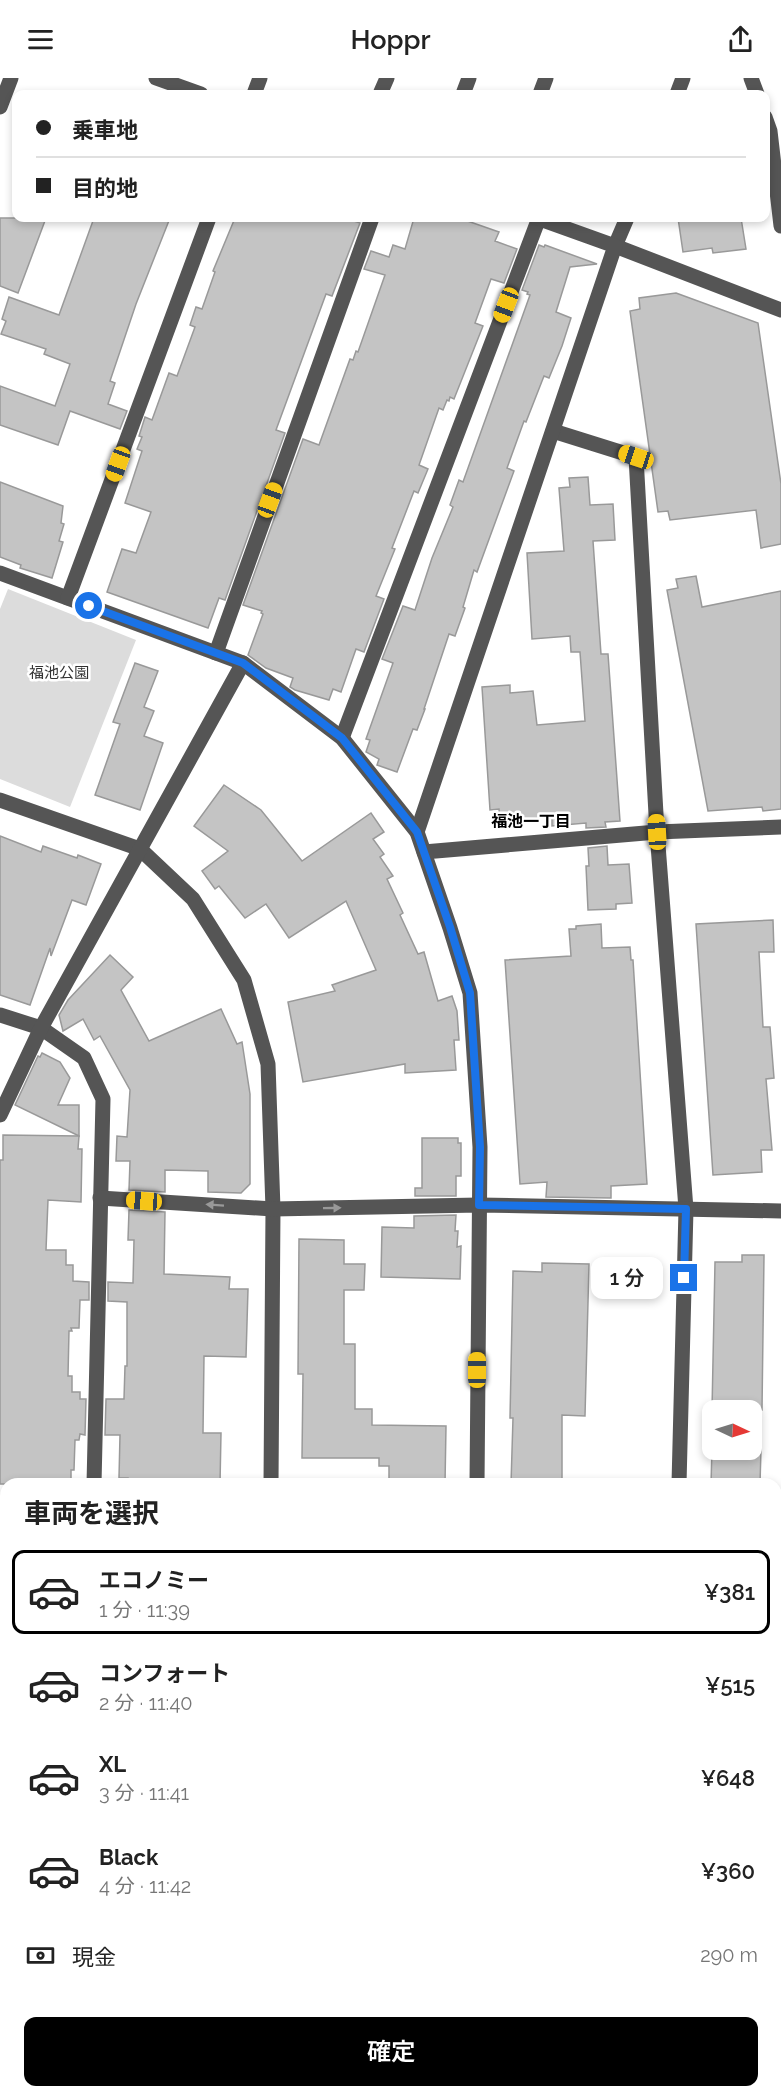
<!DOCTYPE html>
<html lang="ja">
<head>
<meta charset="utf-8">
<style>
  :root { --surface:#fff; --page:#f2f2f2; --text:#222; --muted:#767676; --line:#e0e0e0; --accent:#000 }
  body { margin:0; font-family:Raleway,"Noto Sans JP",sans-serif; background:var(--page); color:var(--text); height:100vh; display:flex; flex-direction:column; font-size:22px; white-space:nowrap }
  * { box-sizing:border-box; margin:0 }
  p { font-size:20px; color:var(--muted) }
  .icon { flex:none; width:33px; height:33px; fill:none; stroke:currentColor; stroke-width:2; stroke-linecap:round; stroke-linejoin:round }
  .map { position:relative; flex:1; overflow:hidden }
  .panel { position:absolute; left:0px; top:1400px; width:782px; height:620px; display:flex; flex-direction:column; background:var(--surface); border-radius:18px 18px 0 0; box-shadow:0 3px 9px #0003 }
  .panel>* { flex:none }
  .banner { position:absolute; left:12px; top:12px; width:758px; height:132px; border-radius:12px; box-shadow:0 3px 9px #0003; display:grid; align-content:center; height:132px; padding:0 24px; background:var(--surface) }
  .needle { width:39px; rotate:94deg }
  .tools { position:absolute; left:702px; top:1322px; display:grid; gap:12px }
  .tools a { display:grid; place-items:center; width:60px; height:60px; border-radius:12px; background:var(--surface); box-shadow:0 3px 9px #0003; font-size:30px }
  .end { position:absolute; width:27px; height:27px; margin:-14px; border:8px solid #1a73e8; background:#fff; box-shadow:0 0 0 3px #fff }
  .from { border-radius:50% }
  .bubble { position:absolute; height:42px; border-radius:12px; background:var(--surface); box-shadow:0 3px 9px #0003; font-size:20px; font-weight:600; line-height:42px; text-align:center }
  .car { position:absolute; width:18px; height:36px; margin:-18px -9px; border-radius:8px; box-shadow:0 0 4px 2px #0007; background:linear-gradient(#f5c518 24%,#345 0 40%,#f5c518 0 76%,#345 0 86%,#f5c518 0) }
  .banner b { display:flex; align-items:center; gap:21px; height:57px; font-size:22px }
  .banner b+b { border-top:2px solid var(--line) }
  .banner i { width:15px; height:15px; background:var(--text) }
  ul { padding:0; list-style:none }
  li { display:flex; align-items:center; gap:18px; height:84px; margin:0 12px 9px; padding:0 12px; border:3px solid transparent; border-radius:12px }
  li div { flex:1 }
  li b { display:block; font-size:22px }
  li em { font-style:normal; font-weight:600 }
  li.selected { border-color:var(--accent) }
  li>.icon { width:54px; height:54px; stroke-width:1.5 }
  h2 { padding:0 24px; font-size:27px; line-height:72px }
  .pay { display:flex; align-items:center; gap:15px; height:66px; padding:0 24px; font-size:22px }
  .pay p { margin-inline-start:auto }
  .primary-button { display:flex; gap:12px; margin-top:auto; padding:12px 24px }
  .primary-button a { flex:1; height:69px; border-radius:12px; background:var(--accent); color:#fff; font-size:24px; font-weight:600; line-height:69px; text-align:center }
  header { display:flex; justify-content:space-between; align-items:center; height:78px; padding:0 24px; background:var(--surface); font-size:27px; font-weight:600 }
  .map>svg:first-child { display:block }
</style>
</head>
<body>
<header><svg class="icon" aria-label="menu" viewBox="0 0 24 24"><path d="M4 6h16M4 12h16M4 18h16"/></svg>Hoppr<svg class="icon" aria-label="share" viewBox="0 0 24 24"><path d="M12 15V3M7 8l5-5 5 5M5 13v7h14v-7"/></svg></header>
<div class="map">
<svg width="781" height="2018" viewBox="0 0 781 2018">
  <rect width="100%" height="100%" fill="#fff"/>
  <g fill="#dcdcdc">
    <path d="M8,511L136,562L70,729L0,701V531Z"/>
    <path d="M0,1990H6V2013H138V2018H0Z"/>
  </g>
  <g fill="#c4c4c4" stroke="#999" stroke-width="1.5">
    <path d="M0,140H46L18,215L0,208Z"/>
    <path d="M94,140H170L136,226L110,303L115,305L108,326L127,333L120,351L70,333L58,367L0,347V308L55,328L70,286L44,276L46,271L1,256L6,243L2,241L9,219L59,237Z"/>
    <path d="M235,140H345L360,145L332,218L326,216L276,352L285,355L225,522L219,520L208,550L107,514L122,471L136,475L151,434L125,425L142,373L137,371L142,359L139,358L145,339L152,342L169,295L177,298L195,249L190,247L196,229L202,231L215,194L213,193Z"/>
    <path d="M414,140H459L499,154L495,163L517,171L504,205L491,201L475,245L483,248L454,321L450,319L449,323L447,322L443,332L439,330L419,387L428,391L418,415L414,413L392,470L395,471L376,518L384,521L364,574L356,571L341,614L333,611L329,622L295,612L290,609L293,600L266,590L248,577L263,536L261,535L262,533L243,527L303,361L319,367L350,281L353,282L356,273L358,274L385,197L364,191L371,173L389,179L393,167L405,171Z"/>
    <path d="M678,140H741L746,171L713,175L712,170L683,174Z"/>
    <path d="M539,167L544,169L545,167L597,186L570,189L556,234L571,240L562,268L549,300L544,298L526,344L524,343L507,390L514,393L477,494L474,492L463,529L465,530L455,558L449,556L424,631H425L417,652L413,651L397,694L377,687L379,681L366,674L370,662L366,661L393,585L382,581L403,528L415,532L432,480L453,429L450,427L459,402L463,404L530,217L527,216L528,214L522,212Z"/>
    <path d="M676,215L758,245L781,406V466L761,470L756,432L670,442L668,433L658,434L630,233L640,231L639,220Z"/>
    <path d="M588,399L590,427L613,426L615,462L593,463L601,576H608L620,743L605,744L606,749L586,750V745L552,748V739L500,742L499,731L490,732L482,609L510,607V615L533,613L537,647L585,643L580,574H571L570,558L532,561L527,475L564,473L559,410L570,409L569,400Z"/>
    <path d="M0,404L63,428L61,445L64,446L59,463L63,464L52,500L20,490L21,487L0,479Z"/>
    <path d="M696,498L702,529L781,513V731L763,733L762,729L708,733L667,512L678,510L676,501Z"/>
    <path d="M135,585L158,593L144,629L154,633L144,658L163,665L140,732L95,717L120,646L113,644Z"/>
    <path d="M224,707L261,732L302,783L371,735L384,754L373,761L384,776L380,779L393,798L387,801L403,835L400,837L418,876L424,874L438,923L452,918L457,933L459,962H454L456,992L405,995V986L303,1004L288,924L335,913L332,907L376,892L346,823L289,860L266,826L245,840L219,808L215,811L202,793L228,773L194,748Z"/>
    <path d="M0,758L41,774L43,768L77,780L78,777L101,786L86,827L72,822L51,878L50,870L30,927L0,917Z"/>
    <path d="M607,768L608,787L629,786L632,825L616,826V831L588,832L586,788H589L588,770Z"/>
    <path d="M773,842L774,874H759L763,949H770L774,1000L766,1001L772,1072H761L762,1094L713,1097L696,846Z"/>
    <path d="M601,846L602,870L630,869L631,882H633L647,1106L611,1108V1120L546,1119L547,1104L520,1106L505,882L571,878L569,851H576V848Z"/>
    <path d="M110,877L133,899L121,912L149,963L221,931L237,966L242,964L250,1016V1106L241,1115L208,1114V1093L165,1092V1114L129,1112L130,1083H116L117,1058L127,1059L130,1012L100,958L94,962L83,941L63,953L59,937L68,922Z"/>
    <path d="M42,975L60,984L70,1000L58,1027H79V1058L15,1027L38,978L40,979Z"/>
    <path d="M3,1057L79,1058L78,1071H82L81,1124L48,1122L46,1172H66V1187H73V1203L89,1204V1222H80L79,1250H71L72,1253H69L68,1298H72V1314H80V1321H86L85,1357L80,1356L79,1362H75L74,1392H71V1406H0V1082H3Z"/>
    <path d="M422,1060H458V1065H461V1098H456V1118H415V1110H422Z"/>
    <path d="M129,1132L165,1134L164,1196L230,1199L229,1211H248L246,1279L204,1278L203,1355H221L220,1406H128V1400H119L120,1357H105L106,1321H124L125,1288H127V1224L108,1223V1204L133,1205L134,1162H128Z"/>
    <path d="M456,1137L455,1153H458L457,1169L461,1168L460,1201L381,1199L382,1149L414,1150V1138Z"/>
    <path d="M299,1161L344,1162V1186H365L364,1212H344V1266H355V1331H372V1347L446,1348L445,1406H389V1388H379V1380H302L303,1296H298Z"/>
    <path d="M742,1177H764L762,1332H712L715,1184H742Z"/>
    <path d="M542,1185L589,1186L585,1338L562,1337V1406H511L513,1340H510L513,1193L542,1194Z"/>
    <path d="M712,1371H761L760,1406H711Z"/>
  </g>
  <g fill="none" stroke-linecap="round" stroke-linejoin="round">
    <g stroke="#555" stroke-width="15">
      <path d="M156,0L201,16"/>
      <path d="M751,0L757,16"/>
      <path d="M254,16L260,0"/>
      <path d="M380,16L387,0"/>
      <path d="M463,16L469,0"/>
      <path d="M540,16L546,0"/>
      <path d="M677,16L683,0"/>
      <path d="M0,29L11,0"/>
      <path d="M765,39L770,53L781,148"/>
      <path d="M627,140L615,168L781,232"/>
      <path d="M553,353L636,379L657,754L686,1131L679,1406"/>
      <path d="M0,495L243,585L342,660L417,754L450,850L470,915L480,1069L477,1406"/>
      <path d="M68,520L209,140"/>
      <path d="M216,575L372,140"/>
      <path d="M342,660L539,140"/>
      <path d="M0,722L140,771L193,821L244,902L268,986L273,1131L271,1406"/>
      <path d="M417,754L615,168L537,140"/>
      <path d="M424,774L657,754L781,749"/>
      <path d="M0,937L41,950L84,980L103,1021L94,1406"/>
      <path d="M0,1037L41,950L243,585"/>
      <path d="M100,1120L273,1131L479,1127L781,1133"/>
      <path d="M0,1513H6"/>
      <path d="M776,1610H781"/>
      <path d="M0,1978H6"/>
      <path d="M776,1992H781"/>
      <path d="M148,2018L149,2013"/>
      <path d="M259,2018V2013"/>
      <path d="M473,2018V2013"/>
      <path d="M667,2018V2013"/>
    </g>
  </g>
  <defs><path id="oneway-solid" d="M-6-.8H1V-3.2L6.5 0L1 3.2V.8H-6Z" transform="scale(1.5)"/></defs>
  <g fill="#999">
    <use href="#oneway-solid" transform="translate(215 1127) rotate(-176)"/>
    <use href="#oneway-solid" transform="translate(332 1130) rotate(-1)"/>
  </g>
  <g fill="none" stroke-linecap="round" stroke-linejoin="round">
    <path stroke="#1a73e8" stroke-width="8" d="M89,528L243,585L342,660L417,754L450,849L470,915L480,1069L479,1127L686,1131L684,1200"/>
  </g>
  <g text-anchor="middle" stroke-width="5" stroke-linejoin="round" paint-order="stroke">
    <g font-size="15" fill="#333" stroke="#fff">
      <text x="59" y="600">福池公園</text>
    </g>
    <g font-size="16" font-weight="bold" fill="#000" stroke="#fff">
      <text x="531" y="749">福池一丁目</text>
    </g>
  </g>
</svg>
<div class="tools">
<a><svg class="needle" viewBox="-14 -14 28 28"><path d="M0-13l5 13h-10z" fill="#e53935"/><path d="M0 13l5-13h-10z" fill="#767676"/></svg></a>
</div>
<i class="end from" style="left:89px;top:528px"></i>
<i class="end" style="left:684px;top:1200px"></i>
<div class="bubble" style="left:591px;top:1179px;width:72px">1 分</div>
<i class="car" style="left:506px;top:227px;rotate:201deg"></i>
<i class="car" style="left:636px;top:379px;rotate:288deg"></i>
<i class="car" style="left:118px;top:386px;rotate:200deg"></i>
<i class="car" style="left:270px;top:422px;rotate:20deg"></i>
<i class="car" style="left:657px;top:754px;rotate:357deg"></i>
<i class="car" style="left:144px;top:1123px;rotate:274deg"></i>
<i class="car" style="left:477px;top:1292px;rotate:0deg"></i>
<div class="banner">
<b><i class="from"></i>乗車地</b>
<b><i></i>目的地</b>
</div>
<section class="panel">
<h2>車両を選択</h2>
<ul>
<li class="selected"><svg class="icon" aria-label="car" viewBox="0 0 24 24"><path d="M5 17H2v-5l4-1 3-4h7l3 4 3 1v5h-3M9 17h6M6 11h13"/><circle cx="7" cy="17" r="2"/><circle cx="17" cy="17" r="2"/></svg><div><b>エコノミー</b><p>1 分 · 11:39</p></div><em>¥381</em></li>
<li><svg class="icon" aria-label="car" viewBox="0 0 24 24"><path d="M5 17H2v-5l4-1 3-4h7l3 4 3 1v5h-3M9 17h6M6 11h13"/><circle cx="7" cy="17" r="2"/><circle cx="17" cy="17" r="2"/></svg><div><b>コンフォート</b><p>2 分 · 11:40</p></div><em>¥515</em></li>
<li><svg class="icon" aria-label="car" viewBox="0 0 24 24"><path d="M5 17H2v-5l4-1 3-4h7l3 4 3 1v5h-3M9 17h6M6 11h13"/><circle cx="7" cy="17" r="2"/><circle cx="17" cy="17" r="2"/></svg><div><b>XL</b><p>3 分 · 11:41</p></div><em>¥648</em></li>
<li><svg class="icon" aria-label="car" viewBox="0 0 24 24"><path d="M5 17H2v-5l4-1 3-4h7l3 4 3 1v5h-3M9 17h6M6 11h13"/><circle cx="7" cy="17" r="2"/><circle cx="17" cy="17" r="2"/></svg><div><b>Black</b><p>4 分 · 11:42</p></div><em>¥360</em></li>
</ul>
<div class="pay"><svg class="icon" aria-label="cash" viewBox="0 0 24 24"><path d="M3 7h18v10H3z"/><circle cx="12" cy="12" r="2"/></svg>現金<p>290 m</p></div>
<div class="primary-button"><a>確定</a></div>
</section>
</div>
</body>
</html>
